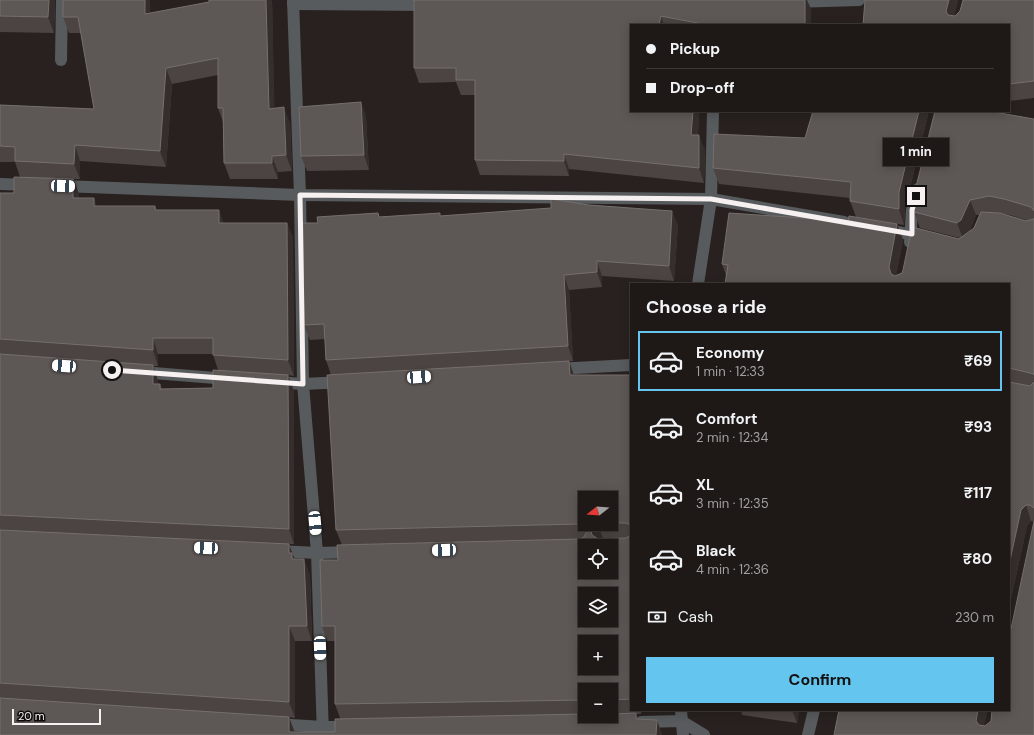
<!DOCTYPE html>
<html lang="en">
<head>
<meta charset="utf-8">
<style>
  :root { --surface:#1e1917; --page:#2b2624; --text:#f1f3f6; --muted:#a1a0a1; --line:#3c3836; --accent:#64c5ee }
  body { margin:0; font-family:"DM Sans",sans-serif; background:var(--page); color:var(--text); height:100vh; display:flex; flex-direction:column; font-size:15px; white-space:nowrap }
  * { box-sizing:border-box; margin:0 }
  p { font-size:13px; color:var(--muted) }
  .icon { flex:none; width:22px; height:22px; fill:none; stroke:currentColor; stroke-width:2; stroke-linecap:round; stroke-linejoin:round }
  .map { position:relative; flex:1; overflow:hidden }
  .drawer { position:absolute; left:630px; top:283px; width:380px; height:428px; display:flex; flex-direction:column; background:var(--surface); border-radius:0px; box-shadow:0 2px 10px #0003,0 0 0 1px var(--line) }
  .drawer>* { flex:none }
  .banner { position:absolute; left:630px; top:24px; width:380px; height:88px; border-radius:0px; box-shadow:0 2px 10px #0003,0 0 0 1px var(--line); display:grid; align-content:center; height:88px; padding:0 16px; background:var(--surface) }
  .needle { width:26px; rotate:253deg }
  .controls { position:absolute; left:578px; top:491px; display:grid; gap:8px }
  .controls a { display:grid; place-items:center; width:40px; height:40px; border-radius:0px; background:var(--surface); box-shadow:0 2px 10px #0003,0 0 0 1px var(--line); font-size:20px }
  .scale { position:absolute; left:12px; bottom:10px; width:89px; box-sizing:border-box; padding-left:4px; border:2px solid #f6f1f0; border-top:0; font-size:11px; line-height:14px; white-space:nowrap; color:#f6f1f0; -webkit-text-stroke:3px #0e0b0b; paint-order:stroke }
  .end { position:absolute; width:18px; height:18px; margin:-9px; border:5px solid #f6f1f0; background:#111; box-shadow:0 0 0 2px #111 }
  .from { border-radius:50% }
  .bubble { position:absolute; height:28px; border-radius:0px; background:var(--surface); box-shadow:0 2px 10px #0003,0 0 0 1px var(--line); font-size:13px; font-weight:700; line-height:28px; text-align:center }
  .car { position:absolute; width:12px; height:24px; margin:-12px -6px; border-radius:5px; box-shadow:0 0 3px 1px #0007; background:linear-gradient(#fff 24%,#345 0 40%,#fff 0 76%,#345 0 86%,#fff 0) }
  .banner b { display:flex; align-items:center; gap:14px; height:38px; font-size:15px }
  .banner b+b { border-top:1px solid var(--line) }
  .banner i { width:10px; height:10px; background:var(--text) }
  ul { padding:0; list-style:none }
  li { display:flex; align-items:center; gap:12px; height:60px; margin:0 8px 6px; padding:0 8px; border:2px solid transparent; border-radius:0px }
  li div { flex:1 }
  li b { display:block; font-size:15px }
  li em { font-style:normal; font-weight:700 }
  li.active { border-color:var(--accent) }
  li>.icon { width:36px; height:36px; stroke-width:1.5 }
  h2 { padding:0 16px; font-size:18px; line-height:48px }
  .pay { display:flex; align-items:center; gap:10px; height:44px; padding:0 16px; font-size:15px }
  .pay p { margin-inline-start:auto }
  .primary-button { display:flex; gap:8px; margin-top:auto; padding:8px 16px }
  .primary-button a { flex:1; height:46px; border-radius:0px; background:var(--accent); color:#111; font-size:16px; font-weight:700; line-height:46px; text-align:center }
  .map>svg:first-child { display:block }
</style>
</head>
<body>
<div class="map">
<svg width="1034" height="735" viewBox="0 0 1034 735">
  <rect width="100%" height="100%" fill="#28211f"/>
  <g fill="none" stroke-linecap="round" stroke-linejoin="round">
    <g stroke="#585b5d" stroke-width="12">
      <path d="M293,0L300,195L303,384L317,553L323,735"/>
      <path d="M792,2L859,0"/>
      <path d="M293,4L430,5"/>
      <path d="M61,60L62,0"/>
      <path d="M0,184L31,185"/>
      <path d="M61,186L300,195L711,199L844,222"/>
      <path d="M884,229L927,238"/>
      <path d="M910,242L912,210L918,189"/>
      <path d="M698,284L711,199L713,111"/>
      <path d="M556,369L631,365"/>
      <path d="M141,372L228,379"/>
      <path d="M276,382L303,384L344,382"/>
      <path d="M277,551L317,553L354,552"/>
      <path d="M681,710L683,735"/>
      <path d="M641,722L681,721L704,735"/>
      <path d="M275,724L323,727H351"/>
      <path d="M808,735L814,710"/>
    </g>
  </g>
  <g fill="#4b4442" fill-rule="evenodd">
    <path d="M0,0H55L54,33L0,32Z"/>
    <path d="M272,0L274,108L290,123L292,171L278,172V179H230L224,163L223,122L218,108V75L172,84L166,167L80,161V179H74L79,194V198L97,206H155L157,210L224,223H287L293,238L294,376L288,375L294,391V544H289L294,559L310,575L312,641H295V718L289,717L294,732H335L340,718L335,704V641H327L322,626L342,545L336,530L331,375L326,360L325,339L310,340L304,325L318,223L380,217L441,216L678,225L674,281L602,276V287L569,290L573,361H569L574,375H631V710H641V714H636L638,720H657L662,735H0V193H14L20,177L15,162H0V105L94,109L81,33H69L63,17L151,13ZM158,354H213L218,370L213,388L162,389L160,384H158V381L153,366H158ZM611,498V524H585ZM585,690H611V716H585Z"/>
    <path d="M414,0L811,9V25H631V111H699L698,135L705,150L704,183L569,169V176L480,175L475,160V95H461L456,82L419,83L414,68Z"/>
    <path d="M865,0H958L954,16L1034,0V98L1009,101V25H863Z"/>
    <path d="M361,102L366,117L369,170L307,171L301,156Z"/>
    <path d="M813,111H929H927L928,115L905,208L904,225L856,217L850,201V198L719,184L713,168L805,138Z"/>
    <path d="M1034,119V521H1031L1027,526L1009,608V284L726,275L722,264L897,224L903,240L896,275L902,273L960,238L920,228L914,212ZM995,212L1010,215L1029,221H1026L992,213ZM976,215H979L974,228L969,232Z"/>
    <path d="M703,710H799L797,723L742,715L741,710L704,711Z"/>
  </g>
  <g fill="#352e2c">
    <path d="M49,0H55L54,33L48,17Z"/>
    <path d="M145,0H150L151,30L145,14Z"/>
    <path d="M266,0H272L275,125L269,109Z"/>
    <path d="M805,0H807L811,9V25H805Z"/>
    <path d="M949,0H958L952,25L946,11Z"/>
    <path d="M661,16L664,25H659Z"/>
    <path d="M166,68L172,84L166,167L160,151Z"/>
    <path d="M361,102L366,117L369,170L364,155Z"/>
    <path d="M284,107L290,123L292,171L286,155Z"/>
    <path d="M693,111H699L697,149L691,135Z"/>
    <path d="M919,111H927L928,115L905,208L904,225L899,209V192Z"/>
    <path d="M699,135L705,150L704,183L699,168Z"/>
    <path d="M75,145L80,161V179L74,164Z"/>
    <path d="M564,154L569,169V176L564,161Z"/>
    <path d="M272,156L278,172V179L272,163Z"/>
    <path d="M73,179L79,194L78,214L73,198Z"/>
    <path d="M94,198L100,214L94,206Z"/>
    <path d="M970,200L976,215L967,236L963,239L957,223Z"/>
    <path d="M219,210L225,226L219,223Z"/>
    <path d="M672,211L678,225L674,281L669,266Z"/>
    <path d="M287,223L293,238L294,376L288,360Z"/>
    <path d="M897,224L903,240L895,283L889,267Z"/>
    <path d="M597,261L602,276V287L597,272Z"/>
    <path d="M564,275L569,290L573,361L568,346Z"/>
    <path d="M153,338L158,354V366L153,350Z"/>
    <path d="M569,361L574,376L570,375Z"/>
    <path d="M153,365L158,381L159,400L153,384Z"/>
    <path d="M288,375L294,391V544L289,529Z"/>
    <path d="M1026,505L1031,521L1027,526L1009,608V565L1021,510Z"/>
    <path d="M597,524H598L603,539L597,546L591,531L592,527Z"/>
    <path d="M289,544L298,568L289,553Z"/>
    <path d="M304,559L310,575L312,641L307,626Z"/>
    <path d="M289,626L295,641V718L289,702Z"/>
    <path d="M792,710H799L797,723Z"/>
    <path d="M978,710H988L982,735L976,721Z"/>
    <path d="M289,717L295,733L289,732Z"/>
    <path d="M657,720L662,735H656Z"/>
  </g>
  <g fill="#5d5755" stroke="#756f6d" fill-rule="evenodd">
    <path d="M0,0H49L48,17L0,16Z"/>
    <path d="M63,0H145V14L209,2V0H266L269,109L284,107L286,155L272,156V163H224L223,108H218V58L166,68L160,151L75,145L74,164L15,161V147L0,146V105L94,109L78,17H63Z"/>
    <path d="M414,0H805V25H708L661,16L659,25H631V111H693L691,135H699V168L564,154V161L475,160V80H456V68H414Z"/>
    <path d="M865,0H949L946,11L948,15L955,16L960,11L963,0H1034V81L1009,84V25H863Z"/>
    <path d="M361,102L364,155L301,156L299,107Z"/>
    <path d="M813,111H919L899,192V209L850,201L851,182L713,168L714,134L805,138Z"/>
    <path d="M935,111H988L1034,119V211L1031,207L1004,199L989,196L970,200L961,220L957,223L914,212V195Z"/>
    <path d="M14,177L73,179V198H94V206H155V210H219V223H287L288,360L213,355V338H153V350L0,339V193H14Z"/>
    <path d="M551,199L589,205L672,211L669,266L597,261V272L564,275L568,346L326,360L324,324L304,325L303,223H318L317,217L378,213L379,217L440,213V216L551,208Z"/>
    <path d="M981,212L1000,213L1026,221L1034,219V218V375V374L1009,368V284H725L728,265L722,264L729,213L848,221L849,216L897,224L889,267L891,274L895,276L902,273L903,270L912,227L959,239L974,228Z"/>
    <path d="M0,354L153,365V384H160V389L213,388V370L288,375L289,529L0,515Z"/>
    <path d="M569,361L570,375H631V525L625,523H611V498H585V524H597L592,527L591,531L592,535L598,539L626,538L631,535V699L611,700V690H585V700L335,704V626H322L320,560H338L337,545L580,539L584,537L587,531L586,527L579,524L336,530L327,375ZM585,546H611V572H585ZM585,594H611V620H585ZM585,642H611V668H585Z"/>
    <path d="M1009,382L1030,386L1034,382V508L1030,505H1026L1021,510L1009,565Z"/>
    <path d="M1034,521V735H834L839,710H978L976,721L979,725L985,726L991,721L992,710H1009V632L1011,629Z"/>
    <path d="M0,530L289,544V553H292V559H304L307,626H289V702L0,683Z"/>
    <path d="M0,698L289,717V732H335V719L585,714V716H611V714L636,713V719L657,720L656,735H0Z"/>
  </g>
  <g fill="none" stroke-linecap="round" stroke-linejoin="round">
    <path stroke="#f6f1f0" stroke-width="5" d="M112,370L303,384L300,195L711,199L912,234V210L916,196"/>
  </g>
</svg>
<div class="controls">
<a><svg class="needle" viewBox="-14 -14 28 28"><path d="M0-13l5 13h-10z" fill="#e53935"/><path d="M0 13l5-13h-10z" fill="#a1a0a1"/></svg></a>
<a><svg class="icon" aria-label="locate" viewBox="0 0 24 24"><circle cx="12" cy="12" r="6"/><path d="M12 2v4M12 18v4M2 12h4M18 12h4"/></svg></a>
<a><svg class="icon" aria-label="layers" viewBox="0 0 24 24"><path d="M12 4l9 5-9 5-9-5zM3 14l9 5 9-5"/></svg></a>
<a>+</a>
<a>−</a>
</div>
<div class="scale">20 m</div>
<i class="end from" style="left:112px;top:370px"></i>
<i class="end" style="left:916px;top:196px"></i>
<div class="bubble" style="left:883px;top:138px;width:66px">1 min</div>
<i class="car" style="left:63px;top:186px;rotate:92deg"></i>
<i class="car" style="left:64px;top:366px;rotate:274deg"></i>
<i class="car" style="left:419px;top:377px;rotate:86deg"></i>
<i class="car" style="left:315px;top:523px;rotate:175deg"></i>
<i class="car" style="left:206px;top:548px;rotate:273deg"></i>
<i class="car" style="left:444px;top:550px;rotate:268deg"></i>
<i class="car" style="left:320px;top:648px;rotate:178deg"></i>
<div class="banner">
<b><i class="from"></i>Pickup</b>
<b><i></i>Drop-off</b>
</div>
<section class="drawer">
<h2>Choose a ride</h2>
<ul>
<li class="active"><svg class="icon" aria-label="car" viewBox="0 0 24 24"><path d="M5 17H2v-5l4-1 3-4h7l3 4 3 1v5h-3M9 17h6M6 11h13"/><circle cx="7" cy="17" r="2"/><circle cx="17" cy="17" r="2"/></svg><div><b>Economy</b><p>1 min · 12:33</p></div><em>₹69</em></li>
<li><svg class="icon" aria-label="car" viewBox="0 0 24 24"><path d="M5 17H2v-5l4-1 3-4h7l3 4 3 1v5h-3M9 17h6M6 11h13"/><circle cx="7" cy="17" r="2"/><circle cx="17" cy="17" r="2"/></svg><div><b>Comfort</b><p>2 min · 12:34</p></div><em>₹93</em></li>
<li><svg class="icon" aria-label="car" viewBox="0 0 24 24"><path d="M5 17H2v-5l4-1 3-4h7l3 4 3 1v5h-3M9 17h6M6 11h13"/><circle cx="7" cy="17" r="2"/><circle cx="17" cy="17" r="2"/></svg><div><b>XL</b><p>3 min · 12:35</p></div><em>₹117</em></li>
<li><svg class="icon" aria-label="car" viewBox="0 0 24 24"><path d="M5 17H2v-5l4-1 3-4h7l3 4 3 1v5h-3M9 17h6M6 11h13"/><circle cx="7" cy="17" r="2"/><circle cx="17" cy="17" r="2"/></svg><div><b>Black</b><p>4 min · 12:36</p></div><em>₹80</em></li>
</ul>
<div class="pay"><svg class="icon" aria-label="cash" viewBox="0 0 24 24"><path d="M3 7h18v10H3z"/><circle cx="12" cy="12" r="2"/></svg>Cash<p>230 m</p></div>
<div class="primary-button"><a>Confirm</a></div>
</section>
</div>
</body>
</html>
